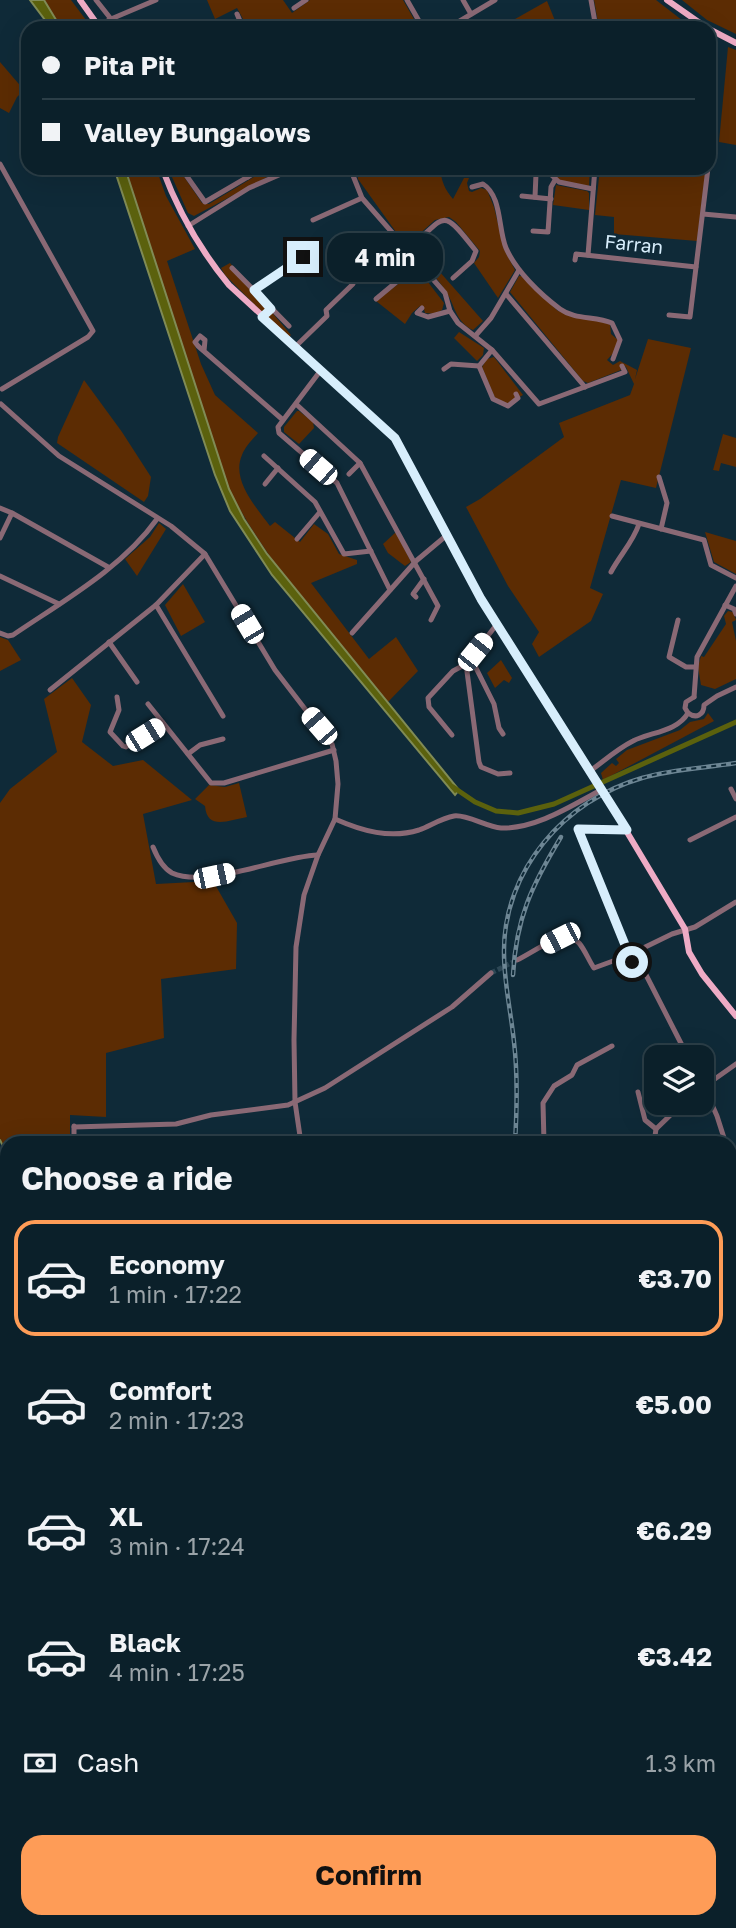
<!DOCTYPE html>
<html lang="en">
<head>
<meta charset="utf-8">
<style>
  :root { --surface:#0b202a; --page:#192d36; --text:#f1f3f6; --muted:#9aa3a8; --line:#2b3e47; --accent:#fe9c57 }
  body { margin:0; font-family:"Golos Text",sans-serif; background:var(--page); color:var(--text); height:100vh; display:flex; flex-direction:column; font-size:26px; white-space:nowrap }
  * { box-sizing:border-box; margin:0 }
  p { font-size:23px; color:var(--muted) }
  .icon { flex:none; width:38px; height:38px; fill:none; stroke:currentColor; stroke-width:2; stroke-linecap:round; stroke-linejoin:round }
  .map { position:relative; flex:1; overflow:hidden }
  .drawer { position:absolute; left:0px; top:1136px; width:737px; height:793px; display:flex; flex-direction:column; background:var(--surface); border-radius:21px 21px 0 0; box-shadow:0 7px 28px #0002,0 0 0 2px var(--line) }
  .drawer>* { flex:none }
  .hud { position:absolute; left:21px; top:21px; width:695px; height:154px; border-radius:21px; box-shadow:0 7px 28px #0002,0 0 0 2px var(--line); display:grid; align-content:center; height:154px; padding:0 21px; background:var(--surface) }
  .buttons { position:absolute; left:644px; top:1045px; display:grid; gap:14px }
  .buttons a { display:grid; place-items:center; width:70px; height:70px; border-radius:14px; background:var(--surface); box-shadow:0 7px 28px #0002,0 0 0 2px var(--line); font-size:35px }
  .end { position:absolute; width:32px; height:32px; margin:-16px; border:9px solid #d7eefc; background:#111; box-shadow:0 0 0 4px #111 }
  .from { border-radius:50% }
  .bubble { position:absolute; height:49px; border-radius:21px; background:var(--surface); box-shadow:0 7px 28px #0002,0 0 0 2px var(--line); font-size:23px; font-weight:700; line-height:49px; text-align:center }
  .car { position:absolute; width:21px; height:42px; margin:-21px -10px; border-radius:9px; box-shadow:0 0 5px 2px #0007; background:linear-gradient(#fff 24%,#345 0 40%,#fff 0 76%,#345 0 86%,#fff 0) }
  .hud b { display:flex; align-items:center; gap:24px; height:66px; font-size:26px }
  .hud b+b { border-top:2px solid var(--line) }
  .hud i { width:18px; height:18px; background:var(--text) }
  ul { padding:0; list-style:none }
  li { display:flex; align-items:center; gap:21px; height:116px; margin:0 14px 10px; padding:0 7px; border:4px solid transparent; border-radius:21px }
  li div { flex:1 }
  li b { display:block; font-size:26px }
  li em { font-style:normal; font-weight:700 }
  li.current { border-color:var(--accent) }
  li>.icon { width:63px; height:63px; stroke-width:1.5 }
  h2 { padding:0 21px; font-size:32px; line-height:84px }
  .pay { display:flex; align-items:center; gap:18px; height:77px; padding:0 21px; font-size:26px }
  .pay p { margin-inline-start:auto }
  .cta { display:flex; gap:14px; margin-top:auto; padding:14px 21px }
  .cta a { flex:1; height:80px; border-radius:21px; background:var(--accent); color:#111; font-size:28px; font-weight:700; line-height:80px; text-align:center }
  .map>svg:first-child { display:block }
</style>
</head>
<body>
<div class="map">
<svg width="736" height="1928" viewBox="0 0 736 1928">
  <rect width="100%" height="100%" fill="#0f2a38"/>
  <g fill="#5c2c03">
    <path d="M44,0H71L92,28H61Z"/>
    <path d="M207,0H283L292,13L310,0H403L419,28H248L237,8L215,19Z"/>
    <path d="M594,0H656L687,24L684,28H599Z"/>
    <path d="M682,0H736V34L707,20Z"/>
    <path d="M547,1L558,28H499Z"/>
    <path d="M728,47L736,50V145L719,142Z"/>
    <path d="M0,62L24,90L17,97L9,113L0,108Z"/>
    <path d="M125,168H156L166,196L195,249L167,261L201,364L215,395L258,433C253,439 245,447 242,455C231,480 256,507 270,526L275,522L300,542L314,524L328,534L339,554L357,560V564L311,583L369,659L396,637L418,671L387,703C332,634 269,568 229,489Z"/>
    <path d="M168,168H178L202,203L209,204L267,169L284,168L194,216L188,213Z"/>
    <path d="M357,168H440C441,180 445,190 453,199L464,178H469L467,183L469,191L472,192L481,188L487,190L494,207L504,249L515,270L498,298L474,263L479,257L480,251L456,222L449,217L435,220L406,246L358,179Z"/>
    <path d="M544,168H590L589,186L559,182Z"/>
    <path d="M600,168H706L697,241L614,234V217L595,215Z"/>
    <path d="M556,185L587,191L589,193V210L553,205Z"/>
    <path d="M417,246L483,321L473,330C455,322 455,304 445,290C436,276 423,263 412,250Z"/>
    <path d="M230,263L291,335L288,338L225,275L221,268Z"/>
    <path d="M418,269L444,303L442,310L434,314L425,313L423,306H420L412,313L405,324L376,301Z"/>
    <path d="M519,276H522L558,311L610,324L611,334L618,340L616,350L607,360L613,365L620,361L637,370L635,379L648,339L691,348L656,488L621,480L590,588L603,594L591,621L539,657L532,644L539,632L508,586L466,507L480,499L564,437L559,423L630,395L634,384L626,367L620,365L621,370L588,383L583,381L510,292Z"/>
    <path d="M459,332L484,348L483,355L477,361L454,338Z"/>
    <path d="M494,357L523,395L506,404L495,398L482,367L487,359Z"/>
    <path d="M84,380L122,432L151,477L148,496L144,502L57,443L58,437Z"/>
    <path d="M297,411H299L313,422L314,428L299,444L284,432V427Z"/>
    <path d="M723,434L736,438V467L721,463L719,471L713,470Z"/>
    <path d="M159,523L166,529L137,576L125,559L150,537Z"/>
    <path d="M396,532L411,562L405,566L388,553L383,544Z"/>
    <path d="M705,532L736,541V574L714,562Z"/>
    <path d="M183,584L205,622L181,636L165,605Z"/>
    <path d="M728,611L733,612L736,620L732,622L736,641V679L715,689L701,685L698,667L701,656L704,657L726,624L724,616Z"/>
    <path d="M0,637L8,640L21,660L0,671Z"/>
    <path d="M501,660L512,678L509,683L504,680L495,688L487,673Z"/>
    <path d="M72,678L91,705L82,742L113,766L143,760L192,800L143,814L156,884L213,881L237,923L236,969L161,979L164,1038L106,1053V1117L70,1115V1143H7V1155L0,1140V803L10,789L57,752L44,699Z"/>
    <path d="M708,713L714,721L603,780L601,773L612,763L616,766L619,763L616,759L627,750L680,730L690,722L704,719Z"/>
    <path d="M239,783L247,817C229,820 207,831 205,806L195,799L209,785L225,787Z"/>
    <path d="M734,1232L736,1234V1347L730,1350V1233Z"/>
    <path d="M736,1546V1617L730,1618V1548Z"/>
    <rect x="0" y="1598" width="7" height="53"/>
    <path d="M157,1922H330L319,1923V1928H154Z"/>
    <path d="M393,1922H611L612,1928H396Z"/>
  </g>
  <g fill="#5b610d" stroke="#808b55" stroke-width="2">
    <path d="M30,0H44L61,28H51Z"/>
    <path d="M114,168H125L229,489L244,519L267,554L459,790L455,795L272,575L230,511L215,475Z"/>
  </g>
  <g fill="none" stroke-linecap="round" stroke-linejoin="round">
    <path stroke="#808b55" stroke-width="2" d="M0,1140L7,1155"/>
    <path stroke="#5b610d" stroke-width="5" d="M453,787L475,802L496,811L518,813L554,804L736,722"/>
    <g stroke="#5b610d" stroke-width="9">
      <path d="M503,1143H504"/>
      <path d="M730,1232L736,1230"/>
    </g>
    <path stroke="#2d4755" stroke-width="5" stroke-dasharray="5 2.5" stroke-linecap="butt" d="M491,973L517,960"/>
    <g stroke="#8a6975" stroke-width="5">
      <path d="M96,0L111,19"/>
      <path d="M407,0L423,28"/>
      <path d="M463,0L471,14"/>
      <path d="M591,0L596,28"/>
      <path d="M294,8L306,0"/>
      <path d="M237,14L243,28"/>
      <path d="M99,26L111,19L156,0"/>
      <path d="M448,28L495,0"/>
      <path d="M709,141V161"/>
      <path d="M0,164L93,331L88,337L2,389"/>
      <path d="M181,168L205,202L263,168"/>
      <path d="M242,168L248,177"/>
      <path d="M350,168L362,198L445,293L450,311L458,323L492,350L539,404L625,372L622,366"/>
      <path d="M544,168L559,182L593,189"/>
      <path d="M472,187L483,184C502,196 498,229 506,248C516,271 540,294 560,309C575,320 595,316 612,323L620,340L613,359"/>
      <path d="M522,196L551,199"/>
      <path d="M535,197L536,174"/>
      <path d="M703,214L736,217"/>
      <path d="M313,220L362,198"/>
      <path d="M188,226L249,188L295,168"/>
      <path d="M533,231L548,232L551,187L555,180"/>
      <path d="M407,250C447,217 439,204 476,251L472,261L453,278"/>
      <path d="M588,255L595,168"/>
      <path d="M575,260L576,254L696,267"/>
      <path d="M346,264L391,233"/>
      <path d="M232,268L289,326"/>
      <path d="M254,290L303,257"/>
      <path d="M506,294L585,387"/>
      <path d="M376,299L418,264"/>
      <path d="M422,308L417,313L428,317L450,311"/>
      <path d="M669,315L690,317L708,168"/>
      <path d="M476,335L491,318L519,270"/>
      <path d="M295,347L327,316L326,310L353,284"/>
      <path d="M492,350L479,366L493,399L508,406L518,398L516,394"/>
      <path d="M204,351L205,340L200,336L195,342L198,346L283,420"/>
      <path d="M444,369L451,364L479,366"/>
      <path d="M321,370L278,427L279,433L337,483L390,590"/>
      <path d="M1,404L59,456L171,526L205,554L275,670L332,744L336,761L338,784L335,819L318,855L304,895L296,947L294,1040L295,1102L301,1143"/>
      <path d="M296,404L360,463"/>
      <path d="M264,456L315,502L344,554L371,551"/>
      <path d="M349,474L360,463L438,606L431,620"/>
      <path d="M659,477L667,503L661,529"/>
      <path d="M265,484L278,468"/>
      <path d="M0,508L12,513"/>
      <path d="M612,516L704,540L711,565L736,578"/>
      <path d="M0,538L12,513L108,567"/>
      <path d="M297,539L320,512"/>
      <path d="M611,572C620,555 633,542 639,524"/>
      <path d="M0,576L59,604"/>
      <path d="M416,597L413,594L424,579"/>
      <path d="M156,605L223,716"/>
      <path d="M725,605L734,609L736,614"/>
      <path d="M678,620L669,657L686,667H695"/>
      <path d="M0,633L8,636L13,635C63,601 122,568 157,519"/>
      <path d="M352,633L416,561L447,535"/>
      <path d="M109,642L137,682"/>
      <path d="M466,664L479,762L481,767L498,774L510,773"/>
      <path d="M466,664L476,668L494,704L499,728L503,734"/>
      <path d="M50,690L156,605L205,554"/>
      <path d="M117,697L119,710L110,732L123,746L126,747L163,723"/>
      <path d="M694,697L697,657L736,586"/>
      <path d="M148,704L211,783H224L334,750"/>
      <path d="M688,713C696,719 704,715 704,705L717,696L736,687"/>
      <path d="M688,713L685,708L686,702L694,697"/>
      <path d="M452,735L429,707L428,698L453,671L466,664L497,624"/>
      <path d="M188,754L200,745L223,739"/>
      <path d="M590,771C604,761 617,749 633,741C650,732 677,732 688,713"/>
      <path d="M731,789L736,799"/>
      <path d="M335,819C362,831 390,839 419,830C430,826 442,818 454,816C466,814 487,827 501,828C536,829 571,806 601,790"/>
      <path d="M627,830L578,829L632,962"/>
      <path d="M690,840L736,817"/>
      <path d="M153,847C157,857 163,868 172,873C207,889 279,856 318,855"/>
      <path d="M517,960C533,953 564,927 579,943C585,950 589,961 594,968L613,961L632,962"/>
      <path d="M632,960L633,953L672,934L695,927L736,902"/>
      <path d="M632,962L643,969L688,1057"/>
      <path d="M702,1082L717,1116L724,1138"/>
      <path d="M702,1088L736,1064"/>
      <path d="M638,1092L645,1120L656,1129"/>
      <path d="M74,1126V1143"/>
      <path d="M74,1127L176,1124L211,1115L288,1105L325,1088L452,1007L491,973"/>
      <path d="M656,1129L684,1102"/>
      <path d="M544,1143L543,1103L554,1086L572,1075L577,1065L612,1046"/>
      <path d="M654,1143L656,1129"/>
      <path d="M0,1204H7"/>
      <path d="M0,1311L7,1310"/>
      <path d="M0,1366L7,1363"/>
      <path d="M0,1386H7"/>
      <path d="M730,1436L736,1432"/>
      <path d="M0,1454H7"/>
      <path d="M0,1509L7,1508"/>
      <path d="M0,1563H7"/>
      <path d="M6,1657L7,1664"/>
      <path d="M730,1726L736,1725"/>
      <path d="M0,1743H7"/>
      <path d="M730,1775L736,1773"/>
      <path d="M0,1816L7,1812"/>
      <path d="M0,1827L7,1837"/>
      <path d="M0,1900L7,1896"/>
      <path d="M389,1922L392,1928"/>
      <path d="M639,1922L640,1928"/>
      <path d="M717,1922L718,1928"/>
      <path d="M46,1928L48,1922"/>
      <path d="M90,1928L93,1923L90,1922"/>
      <path d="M147,1928L151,1922"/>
    </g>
    <g stroke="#eeabc5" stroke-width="6">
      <path d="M80,0L100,28"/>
      <path d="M667,0L707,28"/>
      <path d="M709,29L736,43"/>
      <path d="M162,168C178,211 200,250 229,285L395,438L481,599L603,792"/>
      <path d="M606,797L685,929L689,952L702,974L736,1016"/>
    </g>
    <defs>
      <g id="rail">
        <path d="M513,975C516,918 532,885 561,837"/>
        <path d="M515,1143C517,1109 518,1076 514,1042C511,1012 504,983 504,953C503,870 565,800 642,778C672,769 705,768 736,763"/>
        <path d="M115,1928L118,1922"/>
      </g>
    </defs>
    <use href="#rail" stroke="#6d8694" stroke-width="4.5"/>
    <use href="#rail" stroke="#0f2a38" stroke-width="2" stroke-dasharray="5" stroke-linecap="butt"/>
    <path stroke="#eeabc5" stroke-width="6" d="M603,792L606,797"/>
  </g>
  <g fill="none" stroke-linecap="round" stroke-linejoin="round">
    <path stroke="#d7eefc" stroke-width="9" d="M303,257L254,290L271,309L262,317L395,438L481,599L627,830L578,829L632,962"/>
  </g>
  <g text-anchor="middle" stroke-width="5" stroke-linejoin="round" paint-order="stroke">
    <g font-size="19" fill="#d7eefc" stroke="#0f2a38">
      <text transform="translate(634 244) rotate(6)" y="7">Farran</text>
    </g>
  </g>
</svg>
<div class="buttons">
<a><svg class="icon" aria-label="layers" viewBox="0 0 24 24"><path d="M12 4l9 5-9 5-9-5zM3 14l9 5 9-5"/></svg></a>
</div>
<i class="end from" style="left:632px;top:962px"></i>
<i class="end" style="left:303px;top:257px"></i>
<div class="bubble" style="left:327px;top:233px;width:116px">4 min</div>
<i class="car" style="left:318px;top:467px;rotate:311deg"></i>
<i class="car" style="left:247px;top:624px;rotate:329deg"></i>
<i class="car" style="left:475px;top:652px;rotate:39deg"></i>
<i class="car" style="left:319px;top:726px;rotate:319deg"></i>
<i class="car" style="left:145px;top:735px;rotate:58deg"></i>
<i class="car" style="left:214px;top:876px;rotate:78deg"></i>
<i class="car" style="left:560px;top:938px;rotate:243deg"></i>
<div class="hud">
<b><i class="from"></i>Pita Pit</b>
<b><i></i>Valley Bungalows</b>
</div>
<section class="drawer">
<h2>Choose a ride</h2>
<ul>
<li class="current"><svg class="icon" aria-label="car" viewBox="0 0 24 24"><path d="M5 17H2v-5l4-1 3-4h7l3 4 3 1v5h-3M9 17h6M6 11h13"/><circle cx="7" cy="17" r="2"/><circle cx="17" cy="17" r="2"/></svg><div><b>Economy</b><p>1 min · 17:22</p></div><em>€3.70</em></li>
<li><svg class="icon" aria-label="car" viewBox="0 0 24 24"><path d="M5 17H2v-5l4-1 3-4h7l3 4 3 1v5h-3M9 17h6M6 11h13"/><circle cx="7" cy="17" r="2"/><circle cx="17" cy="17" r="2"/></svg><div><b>Comfort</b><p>2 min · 17:23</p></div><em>€5.00</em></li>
<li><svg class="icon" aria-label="car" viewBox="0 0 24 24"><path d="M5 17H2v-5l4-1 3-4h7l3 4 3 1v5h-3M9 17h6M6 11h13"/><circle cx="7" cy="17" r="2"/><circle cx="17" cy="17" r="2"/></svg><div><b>XL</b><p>3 min · 17:24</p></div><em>€6.29</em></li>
<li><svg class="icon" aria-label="car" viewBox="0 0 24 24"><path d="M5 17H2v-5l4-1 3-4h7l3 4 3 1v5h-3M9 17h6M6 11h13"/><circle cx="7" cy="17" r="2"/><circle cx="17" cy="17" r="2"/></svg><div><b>Black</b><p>4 min · 17:25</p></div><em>€3.42</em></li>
</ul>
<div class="pay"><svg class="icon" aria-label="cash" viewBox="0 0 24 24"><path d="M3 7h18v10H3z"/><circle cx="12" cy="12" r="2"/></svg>Cash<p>1.3 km</p></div>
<div class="cta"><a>Confirm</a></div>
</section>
</div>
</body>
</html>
